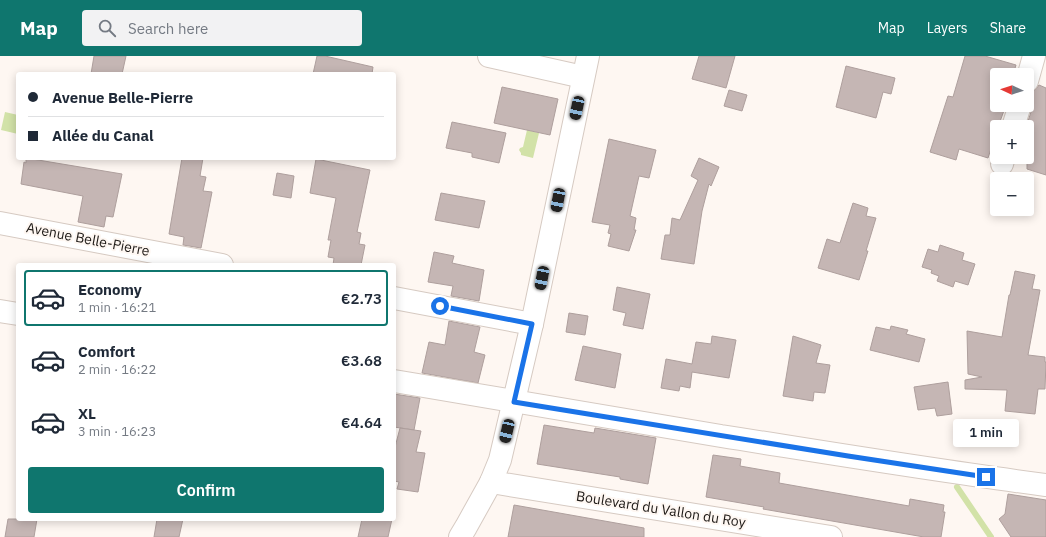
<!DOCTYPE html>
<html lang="en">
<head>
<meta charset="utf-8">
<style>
  :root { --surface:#fff; --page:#f2f2f3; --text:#1f2937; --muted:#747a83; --line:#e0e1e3; --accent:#0f766e }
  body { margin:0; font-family:"IBM Plex Sans",sans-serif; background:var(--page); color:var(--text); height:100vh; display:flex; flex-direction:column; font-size:15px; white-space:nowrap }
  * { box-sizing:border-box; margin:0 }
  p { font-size:13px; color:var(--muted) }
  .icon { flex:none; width:22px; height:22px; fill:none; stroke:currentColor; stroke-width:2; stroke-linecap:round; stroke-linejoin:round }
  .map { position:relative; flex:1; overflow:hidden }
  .details { position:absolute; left:16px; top:207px; width:380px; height:258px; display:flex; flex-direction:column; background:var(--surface); border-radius:4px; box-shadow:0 2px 10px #0003 }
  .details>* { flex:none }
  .guide { position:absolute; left:16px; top:16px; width:380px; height:88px; border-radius:4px; box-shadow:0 2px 10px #0003; display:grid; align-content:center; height:88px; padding:0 12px; background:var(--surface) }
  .needle { width:26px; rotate:273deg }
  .controls { position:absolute; left:990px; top:12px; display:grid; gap:8px }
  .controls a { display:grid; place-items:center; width:44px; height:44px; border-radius:4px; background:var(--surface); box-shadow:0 2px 10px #0003; font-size:20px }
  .end { position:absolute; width:18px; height:18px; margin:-9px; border:5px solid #1a73e8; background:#fff; box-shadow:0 0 0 2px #fff }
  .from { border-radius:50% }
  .bubble { position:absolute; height:28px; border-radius:4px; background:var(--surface); box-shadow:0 2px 10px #0003; font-size:13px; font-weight:600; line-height:28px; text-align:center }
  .car { position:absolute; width:12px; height:24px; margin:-12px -6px; border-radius:5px; box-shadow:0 0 3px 1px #0007; background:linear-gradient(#222 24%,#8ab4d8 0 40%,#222 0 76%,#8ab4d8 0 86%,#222 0) }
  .guide b { display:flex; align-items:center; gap:14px; height:38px; font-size:15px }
  .guide b+b { border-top:1px solid var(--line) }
  .guide i { width:10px; height:10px; background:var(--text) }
  ul { padding:7px 0 0; list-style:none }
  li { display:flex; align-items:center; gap:12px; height:56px; margin:0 8px 6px; padding:0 4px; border:2px solid transparent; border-radius:4px }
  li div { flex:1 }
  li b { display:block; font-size:15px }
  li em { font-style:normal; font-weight:600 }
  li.selected { border-color:var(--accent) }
  li>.icon { width:36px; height:36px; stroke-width:1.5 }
  .primary-button { display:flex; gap:8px; margin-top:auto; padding:8px 12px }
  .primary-button a { flex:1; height:46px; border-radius:4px; background:var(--accent); color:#fff; font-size:16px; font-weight:600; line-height:46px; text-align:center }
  header { display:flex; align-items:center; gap:24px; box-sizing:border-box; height:56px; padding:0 20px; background:var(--accent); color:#fff }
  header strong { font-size:19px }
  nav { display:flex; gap:22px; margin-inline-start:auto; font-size:14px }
  .search { width:280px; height:36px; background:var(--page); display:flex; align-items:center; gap:10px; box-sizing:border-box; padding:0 14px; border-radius:4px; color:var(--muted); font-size:15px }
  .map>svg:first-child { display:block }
</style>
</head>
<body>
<header>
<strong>Map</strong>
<div class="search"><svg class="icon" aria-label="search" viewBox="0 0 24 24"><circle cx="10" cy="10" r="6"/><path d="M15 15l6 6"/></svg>Search here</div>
<nav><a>Map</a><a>Layers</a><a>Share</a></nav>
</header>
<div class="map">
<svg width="1046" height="481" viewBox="0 0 1046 481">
  <rect width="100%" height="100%" fill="#fef7f2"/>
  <g fill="#d2e2a8">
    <path d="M5,56L18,59V78L1,74Z"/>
    <path d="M527,74L539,77L533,102L521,99V97L519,94L520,92L523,91Z"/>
  </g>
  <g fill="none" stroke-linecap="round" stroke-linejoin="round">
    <path stroke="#d2e2a8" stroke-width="6" d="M957,431L991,481"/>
  </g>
  <g fill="#c5b6b4" stroke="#ae9f9d">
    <path d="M94,0H126L122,18H91Z"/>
    <path d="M317,0H325L373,11L372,18H313Z"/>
    <path d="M699,0H735L726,32L692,23Z"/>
    <path d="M965,0H985L1016,9L1013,19H997V49H1006L998,71H997V74L988,102L959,93L956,104L930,96L948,40L953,41Z"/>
    <path d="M846,10L895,22L891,38L883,36L876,62L836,51Z"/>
    <path d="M1039,29L1046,32V119L1027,113V68L1032,53V47L1029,41L1027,39V37H1030L1035,34Z"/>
    <path d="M502,31L558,43L550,79L494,67Z"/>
    <path d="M729,34L747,39L742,55L724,50Z"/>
    <path d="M452,66L506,77L499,107L472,101V97L446,92Z"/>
    <path d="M609,83L656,94L649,122L639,120L630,160L636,162L634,174H636L629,195L608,190L611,178L608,177L610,169L592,166Z"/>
    <path d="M26,102L122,118L113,161L106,160L104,171L78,166L83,140L21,128L24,106L26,107Z"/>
    <path d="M182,102H203L200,120L206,121L203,135L212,136L201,192L183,189L184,181L169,178Z"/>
    <path d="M699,102L719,111L711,130L709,128L702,155L694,208L661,203L665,179H670L672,162L680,164L698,124L691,120Z"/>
    <path d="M316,103L370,114L357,176L361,177L359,188L365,189L361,209H333L334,202L328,201L331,184H328L336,142L310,137Z"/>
    <path d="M277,117L294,120L291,142L273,139Z"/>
    <path d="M441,137L485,145L479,172L435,164Z"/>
    <path d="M853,147L868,152L866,160L876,162L866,195H868L859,224L818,212L827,183L840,187Z"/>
    <path d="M940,189L964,197L962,204L975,208L968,229L955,225L953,231L937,225L939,220L931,217L932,214L922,211L928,193L938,196Z"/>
    <path d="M434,196L454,200L452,207L484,214L479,245L451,240L453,230L428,226Z"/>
    <path d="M1015,215L1035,219L1032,233L1040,234L1028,299L1045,301V306H1046L1045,333H1038L1035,358L1005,355L1007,334L965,333V324L982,321L968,318L967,275L1002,281L1009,239H1010Z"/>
    <path d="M617,231L650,238L643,273L623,269L626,257L613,254Z"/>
    <path d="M569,257L588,260L585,279L566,276Z"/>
    <path d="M449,265L480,271L474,296L485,299L478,327L422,317L429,286L445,289Z"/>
    <path d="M891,270L908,274L906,278L925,283L919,306L870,294L876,271L890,274Z"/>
    <path d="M712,280L736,284L729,322L692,316L690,332L680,330L679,335L661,332L666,303L692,308L696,286L711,288Z"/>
    <path d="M793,280L821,289L816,307L830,309L825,337L814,336L813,345L783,340Z"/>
    <path d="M583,290L621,298L615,332L575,324Z"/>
    <path d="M948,326L952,358L937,360L935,352L918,354L914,331Z"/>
    <path d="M394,338L420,342L414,374L394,371Z"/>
    <path d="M544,369L594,377L595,372L656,382L648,428L620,423V421L537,408Z"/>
    <path d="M400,372L421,375L416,396L425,397L418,436L397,433L399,426L394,425V395Z"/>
    <path d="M713,399L741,403L740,410L780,417L779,427L909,450L910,443L944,449L943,456H945L941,481H924L763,453L764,451L706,441Z"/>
    <path d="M1008,438L1046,444V481H1011L999,463L1005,458Z"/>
    <path d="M514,449L644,472V481H508Z"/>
    <path d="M8,463H37L34,481H5Z"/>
    <path d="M157,463H183L179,481H154Z"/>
    <path d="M362,463H392L388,481H358Z"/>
  </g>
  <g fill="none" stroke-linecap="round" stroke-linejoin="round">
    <defs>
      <g id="minor">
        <path d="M489,0L583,21"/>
        <path d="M1027,25L1034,0"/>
        <path d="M1013,71L1020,49"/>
        <path d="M1002,108L1004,101"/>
        <path d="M0,167L222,209"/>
        <path d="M394,242L532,268"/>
        <path d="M0,255L18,258"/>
        <path d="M394,325C503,344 612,362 721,380C829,397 937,415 1046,429"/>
        <path d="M491,426L831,481"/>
      </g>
      <path id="tertiary" d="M460,481L466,471L491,426L500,404L532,268L588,0"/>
    </defs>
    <use href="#minor" stroke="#d6cac2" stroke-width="24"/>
    <use href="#tertiary" stroke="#d6cac2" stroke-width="24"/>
    <use href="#minor" stroke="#fff" stroke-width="22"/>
    <use href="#tertiary" stroke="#fff" stroke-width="22"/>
  </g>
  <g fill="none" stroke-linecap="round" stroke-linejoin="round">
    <path stroke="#1a73e8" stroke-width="5" d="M440,250L532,268L514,346L848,400L986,421"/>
  </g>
  <g text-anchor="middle" stroke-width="4" stroke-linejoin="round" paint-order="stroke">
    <g font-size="14" fill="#1d1916" stroke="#fef7f2">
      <text transform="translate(88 183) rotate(11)" y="5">Avenue Belle-Pierre</text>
      <text transform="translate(661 453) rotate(9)" y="5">Boulevard du Vallon du Roy</text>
    </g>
  </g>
</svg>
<div class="controls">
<a><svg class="needle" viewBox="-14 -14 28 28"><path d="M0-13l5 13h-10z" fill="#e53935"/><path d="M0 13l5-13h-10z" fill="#747a83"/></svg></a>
<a>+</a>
<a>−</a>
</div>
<i class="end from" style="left:440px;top:250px"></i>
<i class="end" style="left:986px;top:421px"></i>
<div class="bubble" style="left:953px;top:363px;width:66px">1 min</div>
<i class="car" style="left:577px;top:52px;rotate:192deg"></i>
<i class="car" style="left:558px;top:144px;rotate:191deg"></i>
<i class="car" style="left:542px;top:222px;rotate:191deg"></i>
<i class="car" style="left:507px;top:375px;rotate:193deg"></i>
<div class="guide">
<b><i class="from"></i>Avenue Belle-Pierre</b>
<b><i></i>Allée du Canal</b>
</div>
<section class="details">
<ul>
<li class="selected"><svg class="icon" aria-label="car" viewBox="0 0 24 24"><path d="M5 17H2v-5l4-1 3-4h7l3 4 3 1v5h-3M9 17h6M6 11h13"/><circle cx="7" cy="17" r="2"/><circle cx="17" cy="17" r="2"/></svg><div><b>Economy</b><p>1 min · 16:21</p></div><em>€2.73</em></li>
<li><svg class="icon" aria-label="car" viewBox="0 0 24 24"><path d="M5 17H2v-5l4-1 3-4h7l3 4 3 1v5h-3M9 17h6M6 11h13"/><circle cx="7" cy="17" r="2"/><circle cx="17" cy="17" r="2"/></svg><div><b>Comfort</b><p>2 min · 16:22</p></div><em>€3.68</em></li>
<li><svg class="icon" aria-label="car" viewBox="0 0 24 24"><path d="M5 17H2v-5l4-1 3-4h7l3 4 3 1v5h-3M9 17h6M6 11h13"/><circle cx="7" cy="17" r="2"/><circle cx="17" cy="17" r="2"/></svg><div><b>XL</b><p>3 min · 16:23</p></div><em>€4.64</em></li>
</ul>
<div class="primary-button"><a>Confirm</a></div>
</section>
</div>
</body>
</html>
